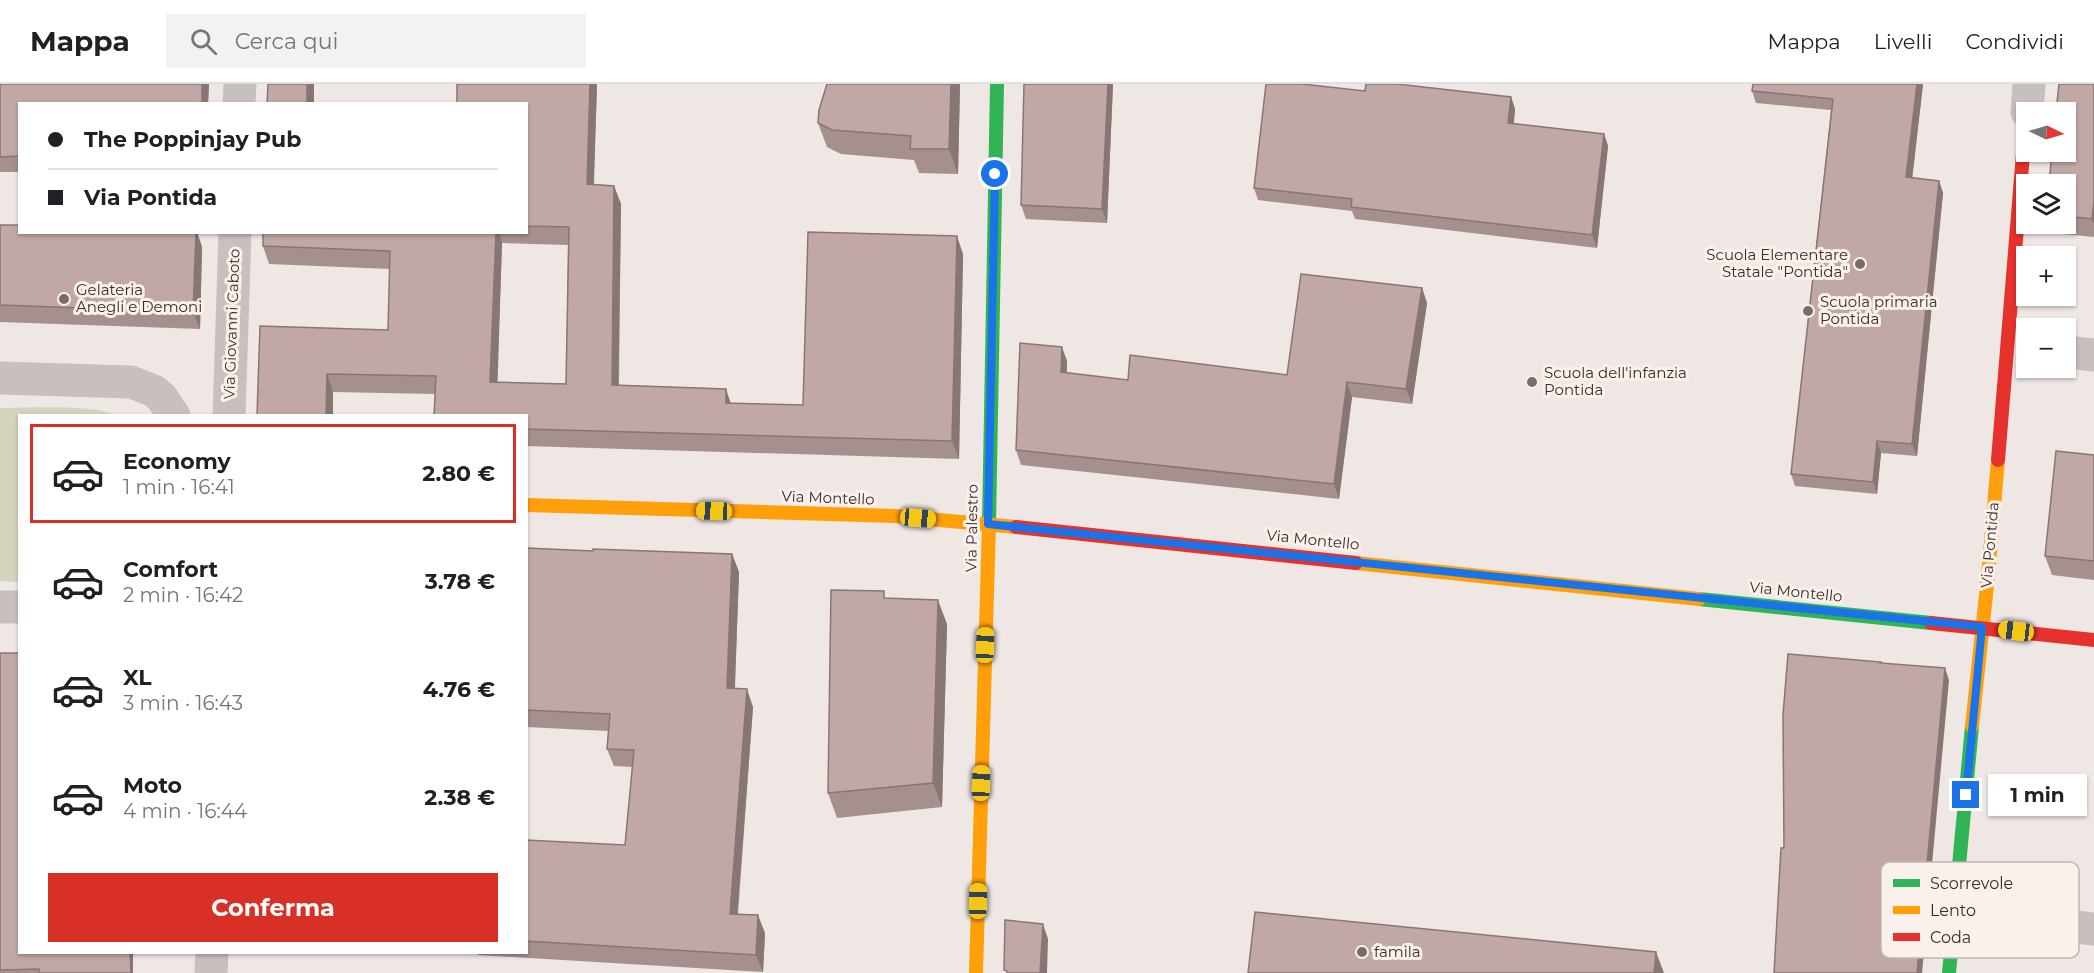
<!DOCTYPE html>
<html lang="it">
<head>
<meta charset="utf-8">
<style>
  :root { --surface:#fff; --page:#f2f2f2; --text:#202124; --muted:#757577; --line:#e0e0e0; --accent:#d93025 }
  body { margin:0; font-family:Montserrat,sans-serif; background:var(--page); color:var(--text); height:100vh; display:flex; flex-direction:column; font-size:22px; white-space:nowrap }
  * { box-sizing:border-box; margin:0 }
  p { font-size:20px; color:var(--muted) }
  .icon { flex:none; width:33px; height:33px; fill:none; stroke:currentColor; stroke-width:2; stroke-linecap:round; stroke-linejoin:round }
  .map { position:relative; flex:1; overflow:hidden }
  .side { position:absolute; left:18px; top:330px; width:510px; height:540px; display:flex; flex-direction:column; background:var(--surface); border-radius:0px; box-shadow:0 2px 4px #0004 }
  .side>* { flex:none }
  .guide { position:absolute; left:18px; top:18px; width:510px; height:132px; border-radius:0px; box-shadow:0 2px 4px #0004; display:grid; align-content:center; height:132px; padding:0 30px; background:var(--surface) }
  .needle { width:39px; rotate:95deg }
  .buttons { position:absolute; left:2016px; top:18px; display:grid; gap:12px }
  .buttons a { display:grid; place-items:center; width:60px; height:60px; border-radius:0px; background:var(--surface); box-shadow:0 2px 4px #0004; font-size:30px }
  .end { position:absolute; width:27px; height:27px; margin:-14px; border:8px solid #1a73e8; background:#fff; box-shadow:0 0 0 3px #fff }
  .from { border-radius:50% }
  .bubble { position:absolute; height:42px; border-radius:0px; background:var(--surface); box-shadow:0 2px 4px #0004; font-size:20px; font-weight:700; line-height:42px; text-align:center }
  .car { position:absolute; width:18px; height:36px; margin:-18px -9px; border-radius:8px; box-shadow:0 0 4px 2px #0007; background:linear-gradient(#f5c518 24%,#345 0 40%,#f5c518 0 76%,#345 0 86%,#f5c518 0) }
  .guide b { display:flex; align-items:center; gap:21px; height:57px; font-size:22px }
  .guide b+b { border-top:2px solid var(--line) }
  .guide i { width:15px; height:15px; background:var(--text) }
  ul { padding:10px 0 0; list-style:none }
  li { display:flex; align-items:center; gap:18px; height:99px; margin:0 12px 9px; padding:0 18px; border:3px solid transparent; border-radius:0px }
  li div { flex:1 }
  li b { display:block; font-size:22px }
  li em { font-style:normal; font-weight:700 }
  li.active { border-color:var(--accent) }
  li>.icon { width:54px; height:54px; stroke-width:1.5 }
  .action { display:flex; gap:12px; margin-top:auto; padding:12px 30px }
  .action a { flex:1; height:69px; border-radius:0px; background:var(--accent); color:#fff; font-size:24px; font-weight:700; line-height:69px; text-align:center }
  header { display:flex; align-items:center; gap:36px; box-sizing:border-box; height:84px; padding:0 30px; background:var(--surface); border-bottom:2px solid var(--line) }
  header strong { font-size:28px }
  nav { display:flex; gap:33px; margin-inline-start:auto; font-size:21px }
  .search { width:420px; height:54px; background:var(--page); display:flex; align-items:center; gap:15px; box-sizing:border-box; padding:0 21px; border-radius:0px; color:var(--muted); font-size:22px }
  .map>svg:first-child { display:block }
</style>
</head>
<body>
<header>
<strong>Mappa</strong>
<div class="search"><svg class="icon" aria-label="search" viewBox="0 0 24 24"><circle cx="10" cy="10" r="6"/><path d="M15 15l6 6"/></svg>Cerca qui</div>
<nav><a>Mappa</a><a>Livelli</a><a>Condividi</a></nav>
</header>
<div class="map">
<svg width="2094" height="889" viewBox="0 0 2094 889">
  <rect width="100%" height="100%" fill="#eee7e4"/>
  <path fill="#d3d3be" d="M0,324C29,324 91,320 115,331L20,332L19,498L0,497Z"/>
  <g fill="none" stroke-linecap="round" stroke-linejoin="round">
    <g stroke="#c8c0bc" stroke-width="33">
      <path d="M239,20L240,0"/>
      <path d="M2027,28L2029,0"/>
      <path d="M2066,268L2094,271"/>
      <path d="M0,294L131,298L154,307L162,314L174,332"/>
      <path d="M229,332L235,148"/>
      <path d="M0,523H20"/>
      <path d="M1954,829L2094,845"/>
      <path d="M211,889L212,868"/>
    </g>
    <g stroke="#30b455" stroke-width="14">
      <path d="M989,440L997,0"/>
      <path d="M1699,515L1931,539"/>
      <path d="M1949,889L1972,642"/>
    </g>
    <g stroke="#ff9f0a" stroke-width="14">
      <path d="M526,421L895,432L1016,443"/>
      <path d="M1356,479L1699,515"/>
      <path d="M1972,642L1988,492L1998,376"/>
      <path d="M976,889L989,440"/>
    </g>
    <g stroke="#e5322d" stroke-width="14">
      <path d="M1998,376L2026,33"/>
      <path d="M1016,443L1356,479"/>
      <path d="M1931,539L2094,556"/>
    </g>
  </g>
  <g fill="#a6908f" fill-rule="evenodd">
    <path d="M0,0H209L208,20H20V88H0Z"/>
    <path d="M457,0H597L594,101L614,102L621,120L619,301L731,320L803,321L963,170L959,375L526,362V332L435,310L333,308L257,332L388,246L390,185L269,180L263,162V148H526V20ZM502,159L568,161L566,300L497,298Z"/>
    <path d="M827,0H960L958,90L919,89L914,76L841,70L827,63L818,39Z"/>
    <path d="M1113,0L1107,139L1026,135L1021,121Z"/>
    <path d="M1753,0H1923L1912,94L1939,97L1943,109L1917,372L1881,369L1877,410L1795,402L1791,390L1831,26L1756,19L1752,7Z"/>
    <path d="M2094,0V153L2053,149L2049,140H2066V100Z"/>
    <path d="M1365,7L1511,13L1515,25L1514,40L1604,50L1608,62L1597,164L1355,135L1352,127L1258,116L1254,104Z"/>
    <path d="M0,141L20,148H197L202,163L200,245L0,238Z"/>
    <path d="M1422,204L1427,219L1412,320L1352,313L1339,415L1021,381L1016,366L1067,277V289L1128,296L1287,291Z"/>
    <path d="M2094,371V496L2052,491L2045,472Z"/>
    <path d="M526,464L593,467L732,470L739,488L735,604L753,623L738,830L765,849L763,888L478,871L477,868H526V756L625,761L632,683L614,682L607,665L608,647L526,643Z"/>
    <path d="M887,514L947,540L942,723L837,734L828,709Z"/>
    <path d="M0,569L133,868V889H0Z"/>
  </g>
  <g fill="#877674">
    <path d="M202,0H209L208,20H202Z"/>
    <rect x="307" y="0" width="7" height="20"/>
    <path d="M590,0H597L593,118L587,100Z"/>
    <path d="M951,0H960L958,90L949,65Z"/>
    <path d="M1108,0H1113L1107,139L1102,125Z"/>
    <path d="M1917,0H1923L1911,105L1906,93Z"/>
    <path d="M1511,13L1515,25L1512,51L1508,39Z"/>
    <path d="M1604,50L1608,62L1597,164L1592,151Z"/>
    <path d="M1939,97L1943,109L1917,372L1912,360Z"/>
    <path d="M614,102L621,120L618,319L612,301Z"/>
    <path d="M2094,117V140L2092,135Z"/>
    <path d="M196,148H197L202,163L200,245L193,228Z"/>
    <path d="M496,148H499L502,159L497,316L490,298Z"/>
    <path d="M957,152L963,170L959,375L952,357Z"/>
    <path d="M1422,204L1427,219L1412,320L1406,305Z"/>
    <path d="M1062,263L1067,277L1066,303L1061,288Z"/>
    <path d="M327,290L333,308V332H326Z"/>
    <path d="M1347,298L1352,313L1339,415L1334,400Z"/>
    <path d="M726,305L732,323L726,319Z"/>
    <path d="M1877,357L1881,369L1877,410L1873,398Z"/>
    <path d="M732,470L739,488L734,622L727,604Z"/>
    <path d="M938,516L947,540L942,723L933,699Z"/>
    <path d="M1945,584L1949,596L1922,889H1917Z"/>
    <path d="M747,605L753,623L736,847L730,830Z"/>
    <path d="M758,831L765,849L763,888L756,871Z"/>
    <path d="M1043,840L1048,855L1047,889H1040Z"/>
    <path d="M130,868H133V889H131Z"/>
    <path d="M1656,868L1664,889H1654Z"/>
  </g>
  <g fill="#c1a8a6" stroke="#877674" stroke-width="1.5">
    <path d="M0,0H202V20H20V72L0,73Z"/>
    <path d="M268,0H307V20H267Z"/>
    <path d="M457,0H590L587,100L614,102L612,301L726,305V319L803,321L808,148L957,152L952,357L526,345V332H434L436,292L327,290L326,332H257L260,242L388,246L390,167L263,162V148H496L490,298L566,300L569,143L526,142V20H457Z"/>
    <path d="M827,0H951L949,65H910L911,52L832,46L818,39L819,26Z"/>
    <path d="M1024,0H1108L1102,125L1021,121Z"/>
    <path d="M1266,0H1302L1365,7L1366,0H1397L1511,13L1508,39L1604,50L1592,151L1351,123L1352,115L1254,104Z"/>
    <path d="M1753,0H1917L1906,93L1939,97L1912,360L1877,357L1873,398L1791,390L1833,15L1752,7Z"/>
    <path d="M2059,0H2094V117L2092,135L2066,132V100H2049L2052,68H2066V28H2056Z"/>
    <path d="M0,141H20V148H196L193,228L0,221Z"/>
    <path d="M1301,190L1422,204L1406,305L1347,298L1334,400L1016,366L1020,259L1062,263L1061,288L1128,296L1130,271L1287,291Z"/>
    <path d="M2056,367L2094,371V477L2045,472Z"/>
    <path d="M526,464L593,467V465L732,470L727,604L747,605L730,830L758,831L756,871L526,857V756L625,761L634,666L607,665L610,630L526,626Z"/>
    <path d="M831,506L884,507V514L938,516L933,699L828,709Z"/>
    <path d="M0,569H20V868H130L131,889H39V885L0,886Z"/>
    <path d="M1788,570L1881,578L1880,579L1945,584L1917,889H1774L1781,764H1784L1783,631Z"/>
    <path d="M1255,828L1656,868L1654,889H1248Z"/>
    <path d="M1005,836L1043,840L1040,889H1007V887L1004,886Z"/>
  </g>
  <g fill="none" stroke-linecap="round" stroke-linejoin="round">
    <path stroke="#1a73e8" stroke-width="8" d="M995,90L988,440L1982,543L1966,711"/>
  </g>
  <g fill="#786d6b" stroke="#faf1ec" stroke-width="2">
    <circle cx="1860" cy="180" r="6"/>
    <circle cx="64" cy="215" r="6"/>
    <circle cx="1808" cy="227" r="6"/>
    <circle cx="1532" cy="298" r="6"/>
    <circle cx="1362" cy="868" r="6"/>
  </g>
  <g text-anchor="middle" stroke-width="6" stroke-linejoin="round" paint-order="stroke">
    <g font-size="15" fill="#392c2a" stroke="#faf1ec" text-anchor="start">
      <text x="1848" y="176" text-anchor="end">Scuola Elementare<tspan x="1848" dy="17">Statale "Pontida"</tspan></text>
      <text x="76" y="211">Gelateria<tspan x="76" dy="17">Anegli e Demoni</tspan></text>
      <text x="1820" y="223">Scuola primaria<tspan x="1820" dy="17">Pontida</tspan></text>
      <text x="1544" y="294">Scuola dell'infanzia<tspan x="1544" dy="17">Pontida</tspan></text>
      <text x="1374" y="873">famila</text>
    </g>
    <g font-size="15" fill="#392c2a" stroke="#faf1ec">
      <text transform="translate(232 240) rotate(-88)" y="5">Via Giovanni Caboto</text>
      <text transform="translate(828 414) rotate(2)" y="5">Via Montello</text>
      <text transform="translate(972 444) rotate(-89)" y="5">Via Palestro</text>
      <text transform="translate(1313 456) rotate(6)" y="5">Via Montello</text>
      <text transform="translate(1990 461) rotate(-85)" y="5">Via Pontida</text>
      <text transform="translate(1796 508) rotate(6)" y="5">Via Montello</text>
    </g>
  </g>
  <rect x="1881" y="778" width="198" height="96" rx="9" fill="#faf1ec" stroke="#c0b6b2" stroke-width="1.5"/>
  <rect x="1893" y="795" width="27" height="8" fill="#30b455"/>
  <rect x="1893" y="822" width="27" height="8" fill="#ff9f0a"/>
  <rect x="1893" y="849" width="27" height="8" fill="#e5322d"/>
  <g font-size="16" fill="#392c2a">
    <text x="1930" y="805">Scorrevole</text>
    <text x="1930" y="832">Lento</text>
    <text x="1930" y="859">Coda</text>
  </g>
</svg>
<div class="buttons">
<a><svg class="needle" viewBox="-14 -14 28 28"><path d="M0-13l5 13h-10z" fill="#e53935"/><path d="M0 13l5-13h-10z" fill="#757577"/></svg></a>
<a><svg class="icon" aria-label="layers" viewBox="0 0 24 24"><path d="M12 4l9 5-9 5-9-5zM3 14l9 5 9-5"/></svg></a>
<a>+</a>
<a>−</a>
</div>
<i class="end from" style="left:995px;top:90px"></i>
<i class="end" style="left:1966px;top:711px"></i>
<div class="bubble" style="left:1988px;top:690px;width:99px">1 min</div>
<i class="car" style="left:714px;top:427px;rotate:272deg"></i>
<i class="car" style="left:918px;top:434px;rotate:95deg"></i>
<i class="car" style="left:2016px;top:547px;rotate:277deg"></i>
<i class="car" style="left:985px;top:561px;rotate:2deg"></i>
<i class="car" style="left:981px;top:699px;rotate:2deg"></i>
<i class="car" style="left:978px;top:817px;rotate:1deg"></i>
<div class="guide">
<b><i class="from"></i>The Poppinjay Pub</b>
<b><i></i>Via Pontida</b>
</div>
<section class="side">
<ul>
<li class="active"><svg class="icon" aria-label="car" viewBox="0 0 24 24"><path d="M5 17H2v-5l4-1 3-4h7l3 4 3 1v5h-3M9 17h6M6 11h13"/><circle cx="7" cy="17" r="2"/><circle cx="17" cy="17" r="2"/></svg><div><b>Economy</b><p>1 min · 16:41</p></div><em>2.80 €</em></li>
<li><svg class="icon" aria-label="car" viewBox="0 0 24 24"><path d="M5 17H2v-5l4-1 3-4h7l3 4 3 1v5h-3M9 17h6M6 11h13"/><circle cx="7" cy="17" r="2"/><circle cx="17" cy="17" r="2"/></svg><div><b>Comfort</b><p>2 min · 16:42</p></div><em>3.78 €</em></li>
<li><svg class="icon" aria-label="car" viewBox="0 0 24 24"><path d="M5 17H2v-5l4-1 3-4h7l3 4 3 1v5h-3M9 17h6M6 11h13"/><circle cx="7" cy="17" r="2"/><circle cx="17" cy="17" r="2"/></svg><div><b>XL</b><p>3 min · 16:43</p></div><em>4.76 €</em></li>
<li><svg class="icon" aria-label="car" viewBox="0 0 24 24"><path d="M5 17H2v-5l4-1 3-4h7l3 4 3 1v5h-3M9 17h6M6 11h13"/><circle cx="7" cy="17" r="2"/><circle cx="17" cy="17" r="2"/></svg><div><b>Moto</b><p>4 min · 16:44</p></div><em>2.38 €</em></li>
</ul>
<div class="action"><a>Conferma</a></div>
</section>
</div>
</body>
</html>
